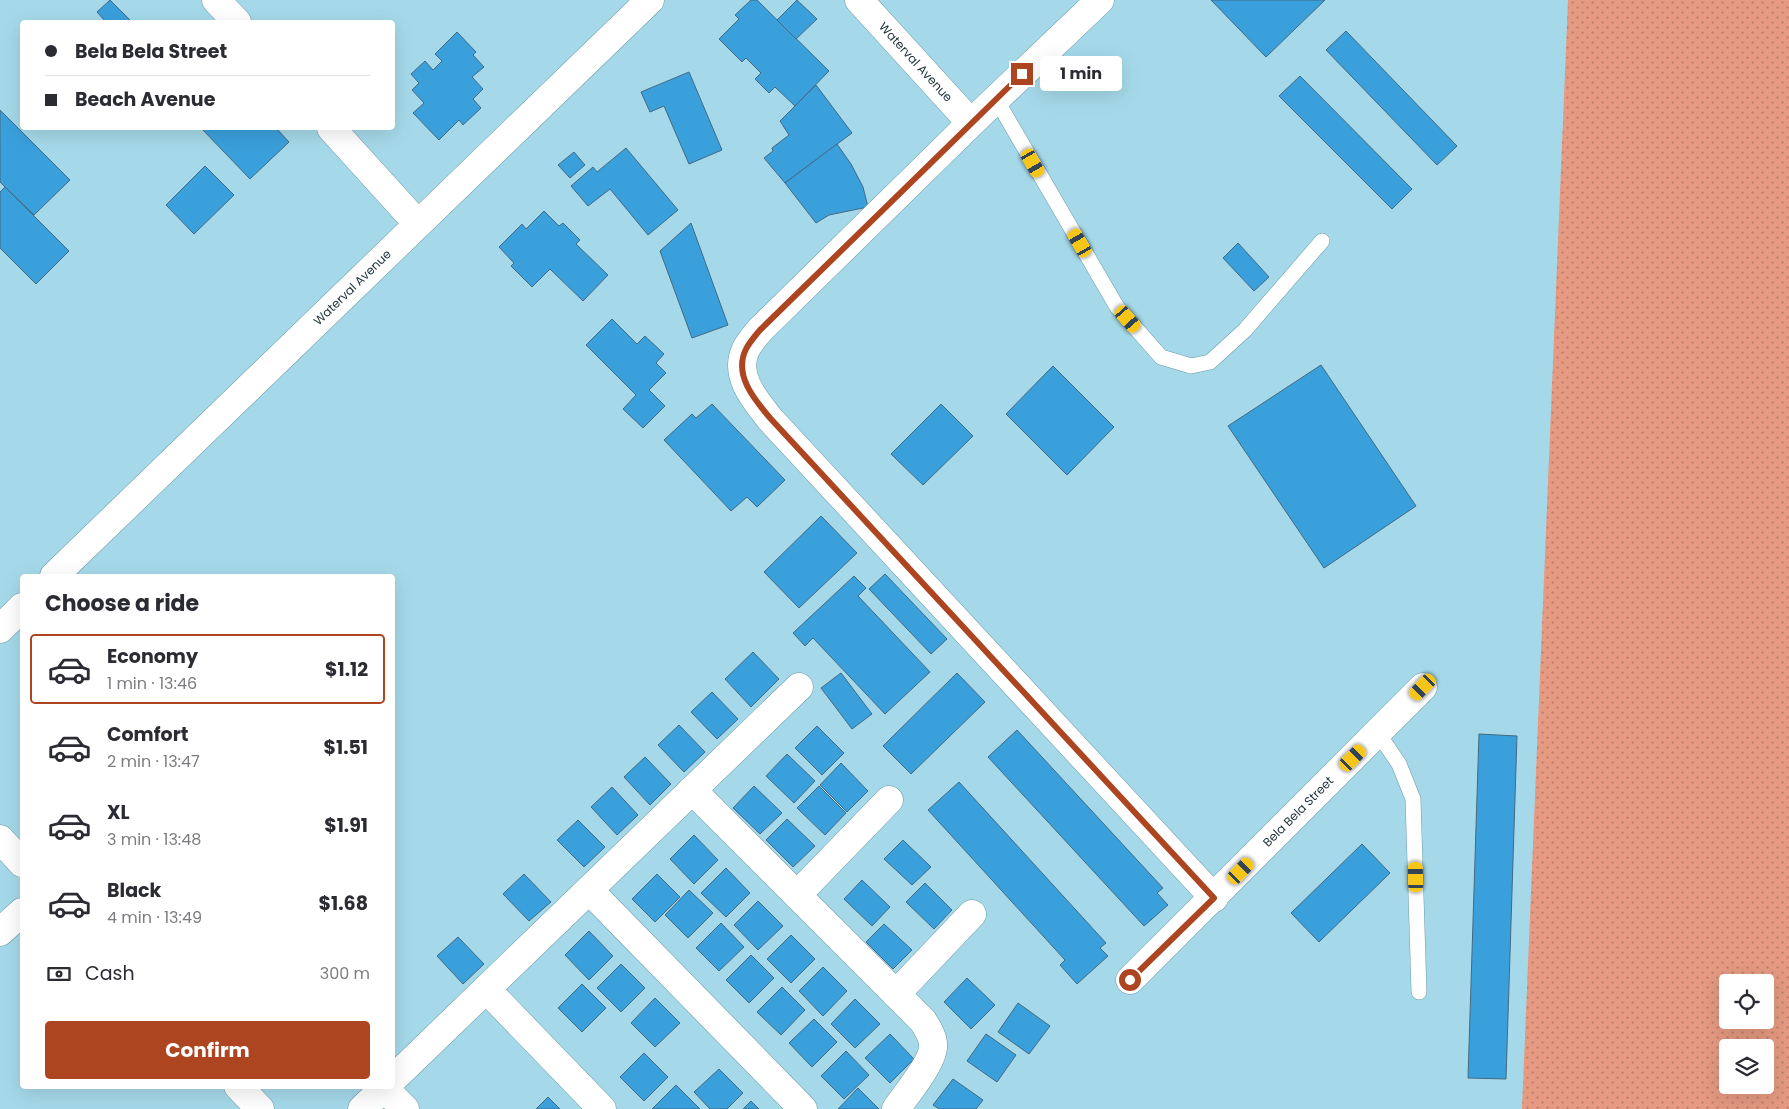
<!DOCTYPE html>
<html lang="en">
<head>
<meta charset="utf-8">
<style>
  :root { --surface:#fff; --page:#f7f7f7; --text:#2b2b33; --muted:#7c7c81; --line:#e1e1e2; --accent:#ad4521 }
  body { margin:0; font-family:Poppins,sans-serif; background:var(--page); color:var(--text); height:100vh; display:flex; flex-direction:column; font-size:19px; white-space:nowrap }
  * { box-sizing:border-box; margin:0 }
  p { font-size:16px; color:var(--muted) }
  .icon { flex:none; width:28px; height:28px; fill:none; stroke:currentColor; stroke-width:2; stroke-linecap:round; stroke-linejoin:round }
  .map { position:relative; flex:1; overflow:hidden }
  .side { position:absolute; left:20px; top:574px; width:375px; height:515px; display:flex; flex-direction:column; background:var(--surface); border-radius:5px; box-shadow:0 5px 20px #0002 }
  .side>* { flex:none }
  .guide { position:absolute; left:20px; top:20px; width:375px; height:110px; border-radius:5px; box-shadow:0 5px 20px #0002; display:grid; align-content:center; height:110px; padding:0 25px; background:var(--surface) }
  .tools { position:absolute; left:1719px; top:974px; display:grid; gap:10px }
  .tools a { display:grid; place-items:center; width:55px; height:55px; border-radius:5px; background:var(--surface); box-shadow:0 5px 20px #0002; font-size:25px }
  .end { position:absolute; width:22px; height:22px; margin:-11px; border:6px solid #ad4521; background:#fff; box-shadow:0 0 0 2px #fff }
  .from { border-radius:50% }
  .bubble { position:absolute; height:35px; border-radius:5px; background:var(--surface); box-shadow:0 5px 20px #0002; font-size:16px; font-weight:700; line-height:35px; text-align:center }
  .car { position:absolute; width:15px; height:30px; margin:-15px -8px; border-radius:6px; box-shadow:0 0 4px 1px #0007; background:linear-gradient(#f5c518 24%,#345 0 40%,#f5c518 0 76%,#345 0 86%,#f5c518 0) }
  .guide b { display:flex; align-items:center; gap:18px; height:48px; font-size:19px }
  .guide b+b { border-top:1px solid var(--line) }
  .guide i { width:12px; height:12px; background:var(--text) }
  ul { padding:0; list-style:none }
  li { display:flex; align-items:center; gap:15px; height:70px; margin:0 10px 8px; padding:0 15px; border:2px solid transparent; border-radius:5px }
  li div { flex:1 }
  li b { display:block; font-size:19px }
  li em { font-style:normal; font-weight:700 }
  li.current { border-color:var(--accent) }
  li>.icon { width:45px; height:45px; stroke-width:1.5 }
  h2 { padding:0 25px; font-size:22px; line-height:60px }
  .pay { display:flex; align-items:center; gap:12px; height:55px; padding:0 25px; font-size:19px }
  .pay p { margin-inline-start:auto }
  .button { display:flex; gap:10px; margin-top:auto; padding:10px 25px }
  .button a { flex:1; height:58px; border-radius:5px; background:var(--accent); color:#fff; font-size:20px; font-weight:700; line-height:58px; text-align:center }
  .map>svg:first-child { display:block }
</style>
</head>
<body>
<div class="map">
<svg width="1789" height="1109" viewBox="0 0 1789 1109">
  <defs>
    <pattern id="grass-dots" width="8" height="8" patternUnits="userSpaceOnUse" patternTransform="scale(1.25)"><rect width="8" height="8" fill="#e59a81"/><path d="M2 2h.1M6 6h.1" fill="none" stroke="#b97e6b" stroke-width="1.8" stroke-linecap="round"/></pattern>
  </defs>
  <rect width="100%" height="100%" fill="#a5d9e9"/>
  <path fill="url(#grass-dots)" fill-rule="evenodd" d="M1568,0H1789V1109H1522ZM1728,982H1765V1020H1728ZM1728,1048H1765V1085H1728Z"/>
  <g fill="#3aa0dc" stroke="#446981">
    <path d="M110,0L132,22H106L97,12Z"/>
    <path d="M751,0H757L829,71L795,106L775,87L769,93L755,79L761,73L746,58L742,62L719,39L739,19L735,15Z"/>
    <path d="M797,0L817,19L796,39L777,20Z"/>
    <path d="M1211,0H1325L1266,57Z"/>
    <path d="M1346,31L1457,146L1437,165L1326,50Z"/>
    <path d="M457,32L476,52L473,55L484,67L472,77L483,89L473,99L481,108L463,125L459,120L439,140L413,113L424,103L412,90L419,83L411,74L425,61L433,70L442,61L435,54Z"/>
    <path d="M689,72L722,150L689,164L664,106L650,112L641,92Z"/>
    <path d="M1300,76L1412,189L1392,209L1279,96Z"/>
    <path d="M816,85L852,133L785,183L764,158L773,151L772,148L789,135L780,121Z"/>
    <path d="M0,110L70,180L34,215L0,182Z"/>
    <path d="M201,128H276L289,142L250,179Z"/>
    <path d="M837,144L851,164L863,187L868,207L829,215L816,223L785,183Z"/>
    <path d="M626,148L678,210L648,235L610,189L588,206L571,186L593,167L597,172Z"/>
    <path d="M574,152L585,165L570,178L558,165Z"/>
    <path d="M205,166L234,195L194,234L166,205Z"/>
    <path d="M5,187L69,251L36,284L0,248V192Z"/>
    <path d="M544,211L559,226L563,223L580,240L576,244L608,275L583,301L550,269L532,287L511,266L514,263L499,247L522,224L526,229Z"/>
    <path d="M691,223L728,325L692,338L660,251Z"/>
    <path d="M1238,243L1269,277L1254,291L1223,258Z"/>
    <path d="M612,319L637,344L645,336L664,354L656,363L666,373L649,390L665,406L643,428L623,409L636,395L586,345Z"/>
    <path d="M1321,365L1416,506L1324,568L1228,426Z"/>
    <path d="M1053,366L1114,427L1067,475L1006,414Z"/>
    <path d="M712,404L785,480L757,507L747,497L731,511L664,440L692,414L696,418Z"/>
    <path d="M941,404L973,436L923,485L891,454Z"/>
    <path d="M821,516L857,553L799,608L764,572Z"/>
    <path d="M885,574L947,639L931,654L869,589Z"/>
    <path d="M854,576L866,588L858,596L930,672L885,714L813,638L805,646L793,633Z"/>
    <path d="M753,652L779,679L751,707L725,679Z"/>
    <path d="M841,673L872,714L852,729L821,688Z"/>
    <path d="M957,673L985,702L911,774L883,746Z"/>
    <path d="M712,692L738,719L717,739L691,712Z"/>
    <path d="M679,725L705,752L684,772L658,745Z"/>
    <path d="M817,726L844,753L822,775L795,748Z"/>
    <path d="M1017,730L1163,888L1157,893L1168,905L1144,926L988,757Z"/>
    <path d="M1479,734L1517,736L1506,1079L1468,1078Z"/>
    <path d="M787,754L815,781L794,803L766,776Z"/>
    <path d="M645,757L671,784L650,805L624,777Z"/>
    <path d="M841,763L868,791L847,812L820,785Z"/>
    <path d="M959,782L1106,943L1100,948L1108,956L1077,984L1060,965L1065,960L928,810Z"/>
    <path d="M754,786L782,813L760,834L733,808Z"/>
    <path d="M819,786L846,813L825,835L797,808Z"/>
    <path d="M612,787L638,815L617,835L591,807Z"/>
    <path d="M787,819L815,846L793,867L766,840Z"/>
    <path d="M578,820L605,847L584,867L557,840Z"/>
    <path d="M694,835L718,860L694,884L670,859Z"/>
    <path d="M903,840L931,867L912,885L884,859Z"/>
    <path d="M1362,844L1390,873L1319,942L1291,913Z"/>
    <path d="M726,868L750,893L726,917L701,893Z"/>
    <path d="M524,874L551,902L529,921L503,894Z"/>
    <path d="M657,874L680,897L655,922L632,899Z"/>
    <path d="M862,880L890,907L872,926L844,899Z"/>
    <path d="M925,883L952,910L934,929L906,902Z"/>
    <path d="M689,890L713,913L688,938L665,915Z"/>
    <path d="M758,901L783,926L758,950L734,925Z"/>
    <path d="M721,923L744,947L719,971L696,948Z"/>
    <path d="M884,924L912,950L893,969L866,942Z"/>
    <path d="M589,931L613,956L589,980L565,955Z"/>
    <path d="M791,935L815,959L791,983L767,959Z"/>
    <path d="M458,937L484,964L463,984L437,956Z"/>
    <path d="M751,955L774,978L749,1003L726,980Z"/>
    <path d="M621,964L645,988L621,1012L597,988Z"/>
    <path d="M823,967L847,991L823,1016L799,991Z"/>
    <path d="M967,978L995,1005L971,1029L944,1002Z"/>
    <path d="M582,984L606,1008L582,1032L558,1008Z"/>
    <path d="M782,987L805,1010L781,1035L757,1012Z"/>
    <path d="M655,998L680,1023L655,1047L631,1023Z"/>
    <path d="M855,999L880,1024L855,1048L831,1024Z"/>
    <path d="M1018,1003L1050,1026L1029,1054L998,1032Z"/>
    <path d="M814,1019L837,1042L812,1067L789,1043Z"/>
    <path d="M890,1034L914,1059L890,1083L865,1058Z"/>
    <path d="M986,1034L1016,1055L997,1082L967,1061Z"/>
    <path d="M846,1051L869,1075L844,1099L821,1076Z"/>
    <path d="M644,1053L668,1077L644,1101L620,1077Z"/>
    <path d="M719,1069L743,1093L727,1109H710L694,1092Z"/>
    <path d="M953,1079L983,1100L976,1109H939L933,1105Z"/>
    <path d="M676,1085L700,1109H652Z"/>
    <path d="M858,1088L879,1109H838Z"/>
    <path d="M548,1097L560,1109H536Z"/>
    <path d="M751,1101L759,1109H743Z"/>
  </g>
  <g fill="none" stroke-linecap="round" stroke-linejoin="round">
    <defs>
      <g id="service">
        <path d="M996,99L1117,307L1161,357L1191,366L1210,362L1245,330L1322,241"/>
        <path d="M1378,733L1399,764L1413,799L1419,992"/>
      </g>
      <g id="minor">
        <path d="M216,0L237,22"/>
        <path id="s1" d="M859,0L971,123"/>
        <path d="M1100,0L971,123L760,330C755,336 749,343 746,349C733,375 755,400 770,419L1214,898"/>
        <path d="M331,128L418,224"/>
        <path id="s2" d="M54,576L650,0"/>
        <path d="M0,629L22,607"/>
        <path d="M692,790L923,1021C928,1029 934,1038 933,1047C933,1062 905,1096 896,1109"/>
        <path d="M0,839L22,863"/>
        <path d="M589,890L803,1109"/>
        <path d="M797,895L889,800"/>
        <path d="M0,932L22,912"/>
        <path id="s3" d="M1130,980L1423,687"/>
        <path d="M486,989L602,1109"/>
        <path d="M896,994L972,914"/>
        <path d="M392,1080L799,687"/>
        <path d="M238,1086L260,1109"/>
        <path d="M384,1088L405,1109"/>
        <path d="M362,1109L386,1086"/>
      </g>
    </defs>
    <use href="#service" stroke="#699aa9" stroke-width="16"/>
    <use href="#minor" stroke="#699aa9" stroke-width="29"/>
    <use href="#service" stroke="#fff" stroke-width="15"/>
    <use href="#minor" stroke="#fff" stroke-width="28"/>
  </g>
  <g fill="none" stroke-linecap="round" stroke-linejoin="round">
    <path stroke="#ad4521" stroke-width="6" d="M1022,74L760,330C755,336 749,343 746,349C733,375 755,400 770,418L1214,898L1130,980"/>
  </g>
  <g text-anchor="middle" stroke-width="4.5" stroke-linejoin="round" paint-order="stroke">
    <g font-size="12" fill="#22373e" stroke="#a5d9e9">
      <text dy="4" stroke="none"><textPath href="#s1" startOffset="84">Waterval Avenue</textPath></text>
      <text dy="4" stroke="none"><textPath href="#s2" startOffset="415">Waterval Avenue</textPath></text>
      <text dy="4" stroke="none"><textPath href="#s3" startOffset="238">Bela Bela Street</textPath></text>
    </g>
  </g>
</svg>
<div class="tools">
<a><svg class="icon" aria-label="locate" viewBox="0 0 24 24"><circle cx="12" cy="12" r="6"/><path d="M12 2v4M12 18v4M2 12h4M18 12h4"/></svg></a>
<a><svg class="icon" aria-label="layers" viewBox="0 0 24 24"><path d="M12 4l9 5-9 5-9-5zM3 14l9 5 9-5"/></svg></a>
</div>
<i class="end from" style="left:1130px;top:980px"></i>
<i class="end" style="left:1022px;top:74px"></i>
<div class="bubble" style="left:1040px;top:56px;width:82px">1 min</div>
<i class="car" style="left:1033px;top:163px;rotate:150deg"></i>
<i class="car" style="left:1080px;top:243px;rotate:330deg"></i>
<i class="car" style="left:1128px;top:319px;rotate:139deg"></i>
<i class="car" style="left:1423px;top:687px;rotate:224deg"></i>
<i class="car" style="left:1353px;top:758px;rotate:45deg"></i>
<i class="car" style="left:1241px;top:871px;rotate:44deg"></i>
<i class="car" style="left:1416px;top:877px;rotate:359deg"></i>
<div class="guide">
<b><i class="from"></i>Bela Bela Street</b>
<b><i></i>Beach Avenue</b>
</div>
<section class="side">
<h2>Choose a ride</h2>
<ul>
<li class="current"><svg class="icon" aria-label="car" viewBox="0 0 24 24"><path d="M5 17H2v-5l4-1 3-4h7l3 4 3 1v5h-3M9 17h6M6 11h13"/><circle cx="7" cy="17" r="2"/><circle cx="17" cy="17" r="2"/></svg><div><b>Economy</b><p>1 min · 13:46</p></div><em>$1.12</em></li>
<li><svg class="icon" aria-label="car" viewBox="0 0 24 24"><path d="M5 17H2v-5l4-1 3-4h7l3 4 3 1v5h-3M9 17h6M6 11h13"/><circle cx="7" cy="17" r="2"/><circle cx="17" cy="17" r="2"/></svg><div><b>Comfort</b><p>2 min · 13:47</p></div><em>$1.51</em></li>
<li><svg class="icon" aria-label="car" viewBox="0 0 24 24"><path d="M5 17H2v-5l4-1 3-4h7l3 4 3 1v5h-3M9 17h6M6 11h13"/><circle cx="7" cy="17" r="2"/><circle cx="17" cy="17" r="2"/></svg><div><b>XL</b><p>3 min · 13:48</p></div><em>$1.91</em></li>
<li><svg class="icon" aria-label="car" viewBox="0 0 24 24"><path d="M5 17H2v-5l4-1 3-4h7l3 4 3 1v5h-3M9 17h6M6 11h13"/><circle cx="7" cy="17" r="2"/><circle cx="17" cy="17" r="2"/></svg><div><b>Black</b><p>4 min · 13:49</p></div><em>$1.68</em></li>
</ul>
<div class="pay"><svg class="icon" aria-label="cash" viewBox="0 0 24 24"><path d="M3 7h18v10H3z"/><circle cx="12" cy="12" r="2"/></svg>Cash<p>300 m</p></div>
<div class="button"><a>Confirm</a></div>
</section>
</div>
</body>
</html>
